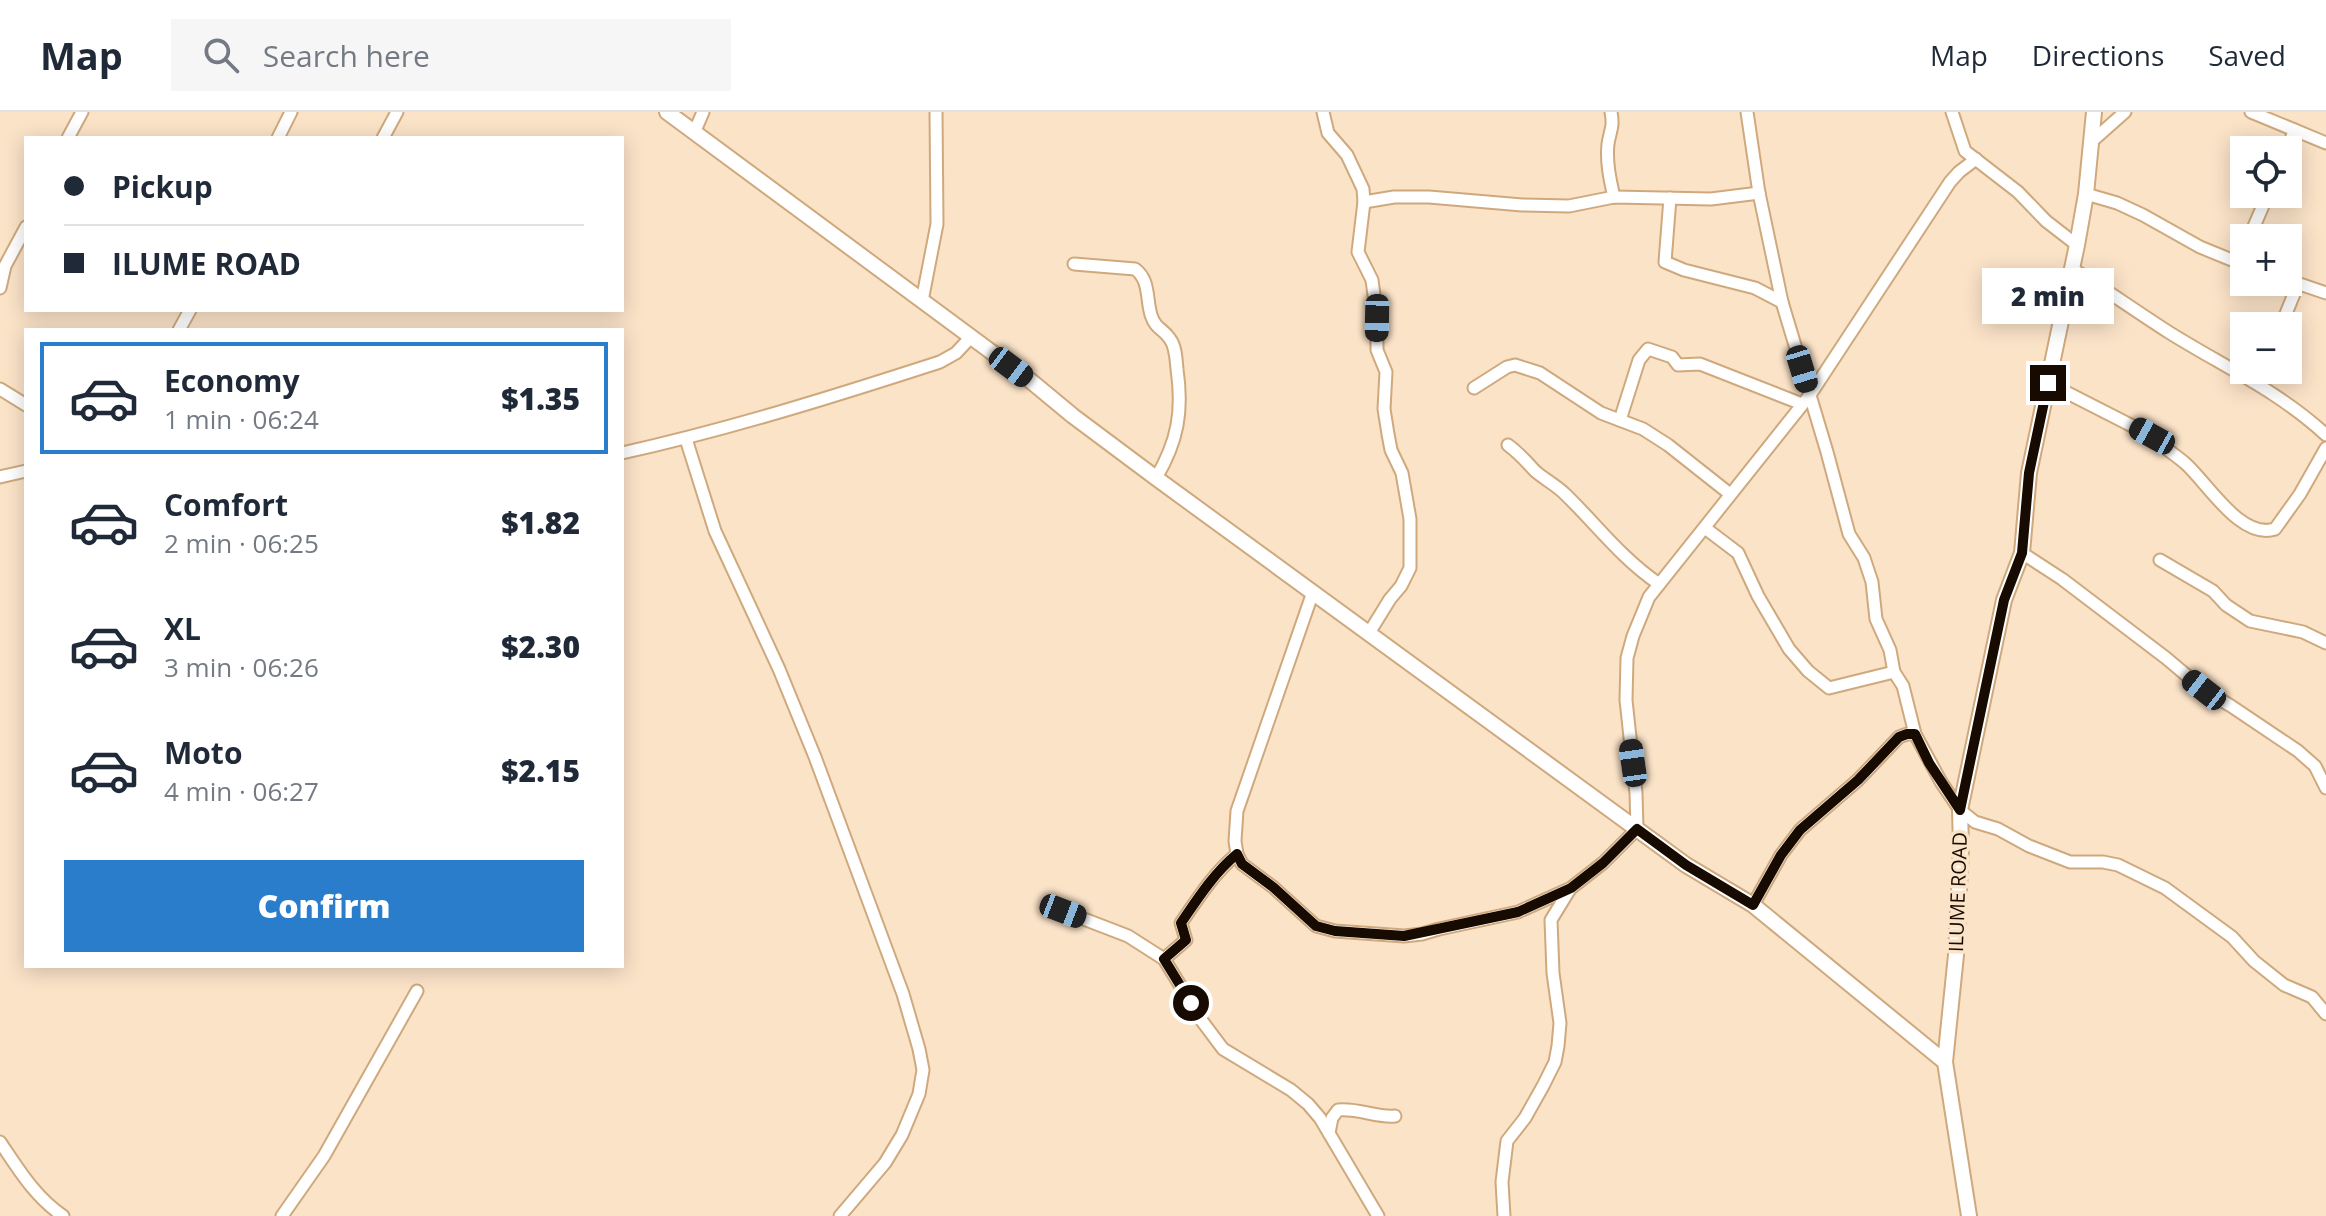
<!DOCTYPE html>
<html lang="en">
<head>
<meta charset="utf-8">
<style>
  :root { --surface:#fff; --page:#f6f6f7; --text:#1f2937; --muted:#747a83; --line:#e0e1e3; --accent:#297dcb }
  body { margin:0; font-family:"Open Sans",sans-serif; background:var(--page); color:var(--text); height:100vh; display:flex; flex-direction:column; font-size:30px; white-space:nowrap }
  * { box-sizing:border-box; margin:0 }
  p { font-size:26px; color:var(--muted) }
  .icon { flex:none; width:44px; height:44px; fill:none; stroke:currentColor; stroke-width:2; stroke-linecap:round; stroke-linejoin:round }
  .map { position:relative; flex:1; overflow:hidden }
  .details { position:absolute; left:24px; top:216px; width:600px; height:640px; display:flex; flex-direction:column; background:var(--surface); border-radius:0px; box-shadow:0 4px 20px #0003 }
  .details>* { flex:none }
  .hud { position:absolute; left:24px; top:24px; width:600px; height:176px; border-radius:0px; box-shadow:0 4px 20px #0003; display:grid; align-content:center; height:176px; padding:0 40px; background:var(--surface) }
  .buttons { position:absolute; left:2230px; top:24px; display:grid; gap:16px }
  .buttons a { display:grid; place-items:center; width:72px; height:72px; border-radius:0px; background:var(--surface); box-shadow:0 4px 20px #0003; font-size:40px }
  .end { position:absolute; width:36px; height:36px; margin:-18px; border:10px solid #170a00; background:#fff; box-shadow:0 0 0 4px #fff }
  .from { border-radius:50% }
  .bubble { position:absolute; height:56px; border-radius:0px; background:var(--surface); box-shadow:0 4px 20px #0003; font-size:26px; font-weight:800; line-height:56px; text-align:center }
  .car { position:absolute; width:24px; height:48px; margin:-24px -12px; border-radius:10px; box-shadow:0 0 6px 2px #0007; background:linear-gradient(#222 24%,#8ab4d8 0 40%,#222 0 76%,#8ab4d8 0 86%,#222 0) }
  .hud b { display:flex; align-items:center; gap:28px; height:76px; font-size:30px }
  .hud b+b { border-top:2px solid var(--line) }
  .hud i { width:20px; height:20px; background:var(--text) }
  ul { padding:14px 0 0; list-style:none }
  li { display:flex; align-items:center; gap:24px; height:112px; margin:0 16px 12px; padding:0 24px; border:4px solid transparent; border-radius:0px }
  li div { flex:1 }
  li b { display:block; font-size:30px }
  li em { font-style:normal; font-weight:800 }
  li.current { border-color:var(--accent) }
  li>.icon { width:72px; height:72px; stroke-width:1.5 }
  .cta { display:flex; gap:16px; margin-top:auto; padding:16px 40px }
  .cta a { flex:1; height:92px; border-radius:0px; background:var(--accent); color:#fff; font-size:32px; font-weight:800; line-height:92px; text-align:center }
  header { display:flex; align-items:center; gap:48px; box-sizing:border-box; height:112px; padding:0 40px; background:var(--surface); border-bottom:2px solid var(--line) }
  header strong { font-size:38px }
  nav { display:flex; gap:44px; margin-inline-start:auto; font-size:28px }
  .search { width:560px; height:72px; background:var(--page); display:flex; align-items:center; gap:20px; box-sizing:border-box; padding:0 28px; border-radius:0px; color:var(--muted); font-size:30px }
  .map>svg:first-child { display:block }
</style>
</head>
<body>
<header>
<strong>Map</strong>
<div class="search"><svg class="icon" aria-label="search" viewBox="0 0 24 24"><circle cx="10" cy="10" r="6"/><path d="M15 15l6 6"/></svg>Search here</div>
<nav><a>Map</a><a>Directions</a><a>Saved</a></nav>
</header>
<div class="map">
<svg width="2326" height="1104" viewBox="0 0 2326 1104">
  <rect width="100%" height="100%" fill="#fbe3c8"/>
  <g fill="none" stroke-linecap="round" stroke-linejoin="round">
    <defs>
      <g id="minor">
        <path d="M1323,0L1328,21L1347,43L1363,77L1364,90L1358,140L1372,168L1377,206V238L1386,260L1384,297L1388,322L1391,338L1402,361L1410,407V456L1401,474L1390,487L1369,521"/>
        <path d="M1611,0C1614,16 1610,18 1608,32C1606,50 1610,68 1614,85"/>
        <path d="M1747,0L1759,81L1782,190L1827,340L1849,422L1864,446L1872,470L1876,507L1890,538L1894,560L1903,574L1915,622L1941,670L1960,698L1975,710L1998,717L2029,734L2070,750H2103L2118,753L2165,776L2232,825L2254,849L2284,873L2312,885L2326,902"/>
        <path d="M1952,0L1965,39L2018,80L2046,109L2077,133"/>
        <path d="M2251,0L2326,31"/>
        <path d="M694,21L703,0"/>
        <path d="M68,26L82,0"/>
        <path d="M278,26L291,0"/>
        <path d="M383,26L397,0"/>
        <path d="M2090,31L2125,0"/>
        <path d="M2286,38L2295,18"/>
        <path d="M2086,82L2117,91L2143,103L2200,135L2244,153"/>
        <path d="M1670,86L1665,150L1684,158L1755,176L1782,190"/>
        <path d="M1364,90L1394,85H1429L1522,93L1569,94L1614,85L1711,87L1759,81"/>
        <path d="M2249,126L2268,82"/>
        <path d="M1074,152L1135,157C1150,168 1146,186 1151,203C1156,218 1163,216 1170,227C1176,235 1176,248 1177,257C1183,299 1178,329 1156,366"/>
        <path d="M2239,152L2244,139"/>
        <path d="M2071,156C2105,177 2137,200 2170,221C2223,254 2280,280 2326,323"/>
        <path d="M2288,168L2326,181"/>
        <path d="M0,176L5,154L26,115"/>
        <path d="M922,189L937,112L936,0"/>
        <path d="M2281,214L2298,172"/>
        <path d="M179,218L190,198"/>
        <path d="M2252,269L2258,258"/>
        <path d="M2048,271L2152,324C2163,336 2175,342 2186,352C2208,372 2241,428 2275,417L2300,382L2326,336"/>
        <path d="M1474,276L1507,255L1515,253L1540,261L1601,301L1643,317L1668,333L1730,382"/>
        <path d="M0,277L26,293"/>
        <path d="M1620,308L1639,248L1648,237L1672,245L1678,253L1700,252L1802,292"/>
        <path d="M686,327L715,419L779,557L815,645L903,882L919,937L923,958L919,982L902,1023L885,1051L840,1104"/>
        <path d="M1508,333C1519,341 1526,349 1535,359C1544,367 1556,373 1565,382C1598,414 1620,445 1659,472"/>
        <path d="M622,341C730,317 835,284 940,250L956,241L971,225"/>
        <path d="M0,365L26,359"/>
        <path d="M1705,416L1738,441L1758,484L1789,537L1808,559L1829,576L1894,560"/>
        <path d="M2022,441L2062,467L2166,546L2204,578L2231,594L2298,639L2315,654L2326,676"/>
        <path d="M2160,448L2213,479L2226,493L2250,509L2303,520L2326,531"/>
        <path d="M1313,480L1237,699L1235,729L1237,742L1242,752L1273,775L1316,814L1335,819L1404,824L1422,822L1439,817L1518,800L1571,776L1603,751L1637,717L1636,681L1626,588L1627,546L1633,524L1649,485L1810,283L1950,70L1959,60L1976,47"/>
        <path d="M1753,793L1781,743L1800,718L1858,668L1899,625L1907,622H1915"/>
        <path d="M1063,799L1128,824L1164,847L1202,909L1223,937L1291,978L1308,992L1320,1006L1378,1104"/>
        <path d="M1164,847L1186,828L1181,811C1198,786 1214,761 1237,742"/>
        <path d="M1329,1021L1332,1006L1338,998C1359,996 1377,1006 1395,1004"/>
        <path d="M0,1030C19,1058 35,1085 63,1104"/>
        <path d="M282,1104L324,1044L417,879"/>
        <path d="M1504,1104L1502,1070L1507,1029L1525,1006L1543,974L1555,950L1558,934L1560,911L1553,861L1551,808L1570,777"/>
      </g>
      <g id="tertiary">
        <path d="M667,0L1032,270L1073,304L1156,366L1686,753L1753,793L1945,950"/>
        <path d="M1969,1104L1945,950L1956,843L1961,735L1960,698L2004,488L2022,441L2029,361L2077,133L2086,82L2094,0"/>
      </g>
    </defs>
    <use href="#minor" stroke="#cfa97d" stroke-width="15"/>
    <use href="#tertiary" stroke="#cfa97d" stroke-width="18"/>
    <use href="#minor" stroke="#fff" stroke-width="11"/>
    <use href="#tertiary" stroke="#fff" stroke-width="14"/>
  </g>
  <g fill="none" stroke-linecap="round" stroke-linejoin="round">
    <path stroke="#170a00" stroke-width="10" d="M1191,891L1164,847L1186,828L1181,811C1198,786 1214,761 1237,742L1242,752L1273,775L1316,814L1335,819L1404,824L1518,800L1571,776L1603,751L1637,717L1686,753L1753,793L1781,743L1800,718L1858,668L1899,625L1907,622H1915L1929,651L1960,698L2004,488L2022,441L2029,361L2048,271"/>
  </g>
  <g text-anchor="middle" stroke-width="7" stroke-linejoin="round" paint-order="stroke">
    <g font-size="20" fill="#170a00" stroke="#fbe3c8">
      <text transform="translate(1958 780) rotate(-88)" y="7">ILUME ROAD</text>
    </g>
  </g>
</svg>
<div class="buttons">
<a><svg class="icon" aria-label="locate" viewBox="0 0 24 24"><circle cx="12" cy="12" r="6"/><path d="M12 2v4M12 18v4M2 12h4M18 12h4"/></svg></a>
<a>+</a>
<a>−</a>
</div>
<i class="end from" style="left:1191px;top:891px"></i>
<i class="end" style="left:2048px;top:271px"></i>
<div class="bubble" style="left:1982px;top:156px;width:132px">2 min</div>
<i class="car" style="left:1377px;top:206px;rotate:181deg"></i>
<i class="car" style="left:1011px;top:255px;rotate:127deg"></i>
<i class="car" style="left:1802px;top:257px;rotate:163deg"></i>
<i class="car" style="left:2152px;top:324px;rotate:299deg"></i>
<i class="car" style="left:2204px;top:578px;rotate:308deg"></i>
<i class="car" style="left:1633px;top:651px;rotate:352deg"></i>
<i class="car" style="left:1063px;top:799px;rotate:111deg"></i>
<div class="hud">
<b><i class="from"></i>Pickup</b>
<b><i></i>ILUME ROAD</b>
</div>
<section class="details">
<ul>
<li class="current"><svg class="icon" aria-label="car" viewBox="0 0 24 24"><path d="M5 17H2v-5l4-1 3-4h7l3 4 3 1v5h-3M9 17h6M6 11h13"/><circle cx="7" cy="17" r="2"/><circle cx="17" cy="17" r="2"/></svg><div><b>Economy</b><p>1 min · 06:24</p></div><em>$1.35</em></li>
<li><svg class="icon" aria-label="car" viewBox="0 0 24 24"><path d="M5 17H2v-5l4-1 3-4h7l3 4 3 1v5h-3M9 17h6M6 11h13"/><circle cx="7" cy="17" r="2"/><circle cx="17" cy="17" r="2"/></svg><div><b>Comfort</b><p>2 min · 06:25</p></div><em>$1.82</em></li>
<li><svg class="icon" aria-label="car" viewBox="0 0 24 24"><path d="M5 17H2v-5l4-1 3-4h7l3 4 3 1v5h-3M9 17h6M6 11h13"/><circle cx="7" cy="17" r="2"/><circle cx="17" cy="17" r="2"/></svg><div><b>XL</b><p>3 min · 06:26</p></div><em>$2.30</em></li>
<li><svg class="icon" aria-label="car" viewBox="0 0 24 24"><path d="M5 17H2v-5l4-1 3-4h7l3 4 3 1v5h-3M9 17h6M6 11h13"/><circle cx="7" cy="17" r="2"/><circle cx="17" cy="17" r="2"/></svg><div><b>Moto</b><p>4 min · 06:27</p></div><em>$2.15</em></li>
</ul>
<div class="cta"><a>Confirm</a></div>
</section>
</div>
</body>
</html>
